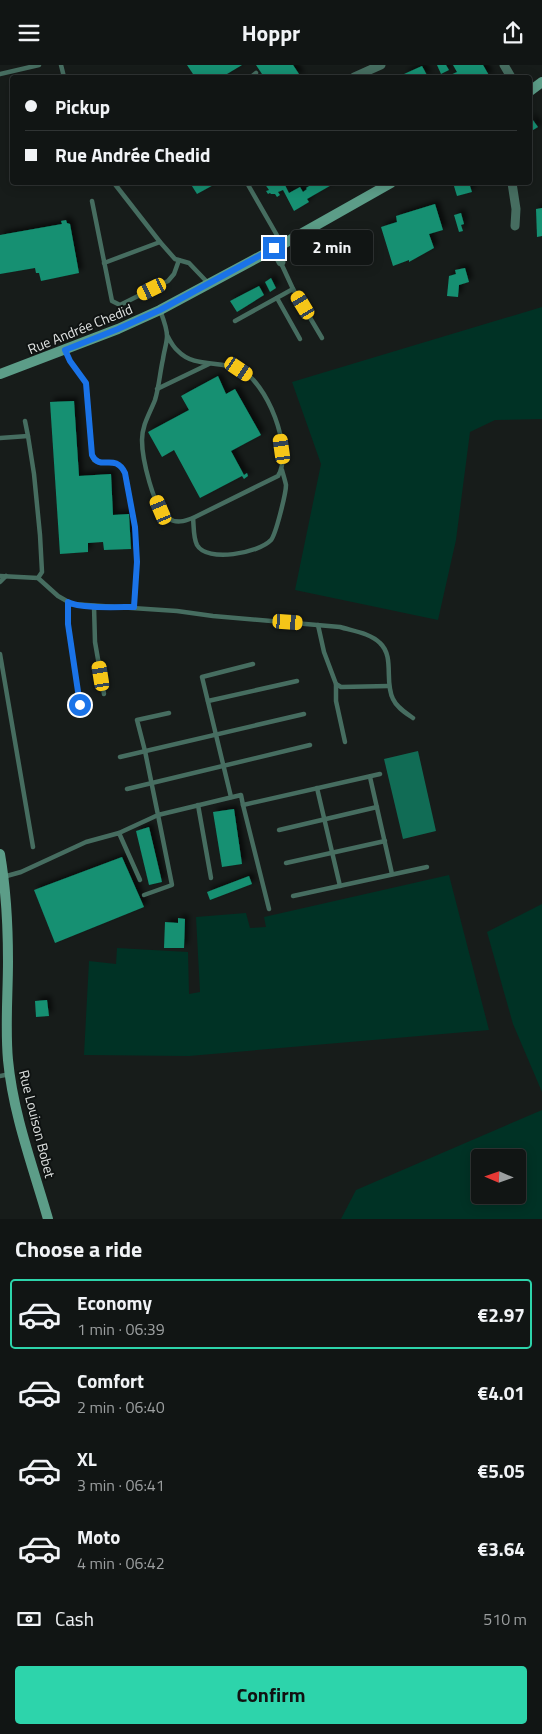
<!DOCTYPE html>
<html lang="en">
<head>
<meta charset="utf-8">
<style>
  :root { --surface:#111514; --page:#1e2222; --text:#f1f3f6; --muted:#9c9fa0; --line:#303434; --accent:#2dd4ab }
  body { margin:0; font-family:"Titillium Web",sans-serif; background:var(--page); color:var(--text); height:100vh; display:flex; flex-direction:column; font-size:19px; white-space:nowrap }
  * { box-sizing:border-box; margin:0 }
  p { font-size:16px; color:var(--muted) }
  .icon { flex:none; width:28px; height:28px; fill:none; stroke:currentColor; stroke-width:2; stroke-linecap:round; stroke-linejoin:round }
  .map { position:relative; height:1154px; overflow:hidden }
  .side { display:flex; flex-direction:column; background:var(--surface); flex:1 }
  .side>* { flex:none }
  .hud { position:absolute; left:10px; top:10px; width:522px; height:110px; border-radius:5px; box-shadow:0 2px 12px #0003,0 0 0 1px var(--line); display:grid; align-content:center; height:110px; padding:0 15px; background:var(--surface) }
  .needle { width:32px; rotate:272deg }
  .tools { position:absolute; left:471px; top:1084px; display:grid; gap:10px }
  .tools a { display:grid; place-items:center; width:55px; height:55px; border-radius:5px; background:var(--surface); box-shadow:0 2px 12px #0003,0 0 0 1px var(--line); font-size:25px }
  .end { position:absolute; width:22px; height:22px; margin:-11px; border:6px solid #1a73e8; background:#fff; box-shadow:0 0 0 2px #fff }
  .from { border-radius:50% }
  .bubble { position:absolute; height:35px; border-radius:5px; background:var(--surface); box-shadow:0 2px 12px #0003,0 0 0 1px var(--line); font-size:16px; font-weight:700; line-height:35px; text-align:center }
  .car { position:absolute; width:15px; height:30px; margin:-15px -8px; border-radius:6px; box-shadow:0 0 4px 1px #0007; background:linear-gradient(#f5c518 24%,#345 0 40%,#f5c518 0 76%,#345 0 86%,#f5c518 0) }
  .hud b { display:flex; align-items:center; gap:18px; height:48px; font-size:19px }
  .hud b+b { border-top:1px solid var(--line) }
  .hud i { width:12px; height:12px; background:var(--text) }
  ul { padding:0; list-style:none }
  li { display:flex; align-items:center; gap:15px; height:70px; margin:0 10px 8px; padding:0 5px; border:2px solid transparent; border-radius:5px }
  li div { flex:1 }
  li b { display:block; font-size:19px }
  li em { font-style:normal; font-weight:700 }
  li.on { border-color:var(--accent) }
  li>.icon { width:45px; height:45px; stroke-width:1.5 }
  h2 { padding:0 15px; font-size:22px; line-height:60px }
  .pay { display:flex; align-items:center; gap:12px; height:55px; padding:0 15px; font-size:19px }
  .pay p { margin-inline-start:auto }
  .primary-button { display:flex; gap:10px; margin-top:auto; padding:10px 15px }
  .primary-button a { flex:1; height:58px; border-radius:5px; background:var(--accent); color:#111; font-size:20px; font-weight:700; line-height:58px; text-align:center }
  header { display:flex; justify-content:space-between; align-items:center; height:65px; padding:0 15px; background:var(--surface); font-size:22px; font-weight:700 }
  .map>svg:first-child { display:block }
</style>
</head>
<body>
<header><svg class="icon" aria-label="menu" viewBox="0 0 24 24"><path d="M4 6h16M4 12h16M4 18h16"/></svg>Hoppr<svg class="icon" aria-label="share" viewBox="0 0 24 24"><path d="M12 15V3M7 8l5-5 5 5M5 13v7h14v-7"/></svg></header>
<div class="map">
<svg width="542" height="1154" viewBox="0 0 542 1154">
  <defs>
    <filter id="shadow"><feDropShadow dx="4" dy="-4" stdDeviation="2.5" flood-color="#0009"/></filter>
  </defs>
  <rect width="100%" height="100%" fill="#171c1a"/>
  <g fill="#003225" fill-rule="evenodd">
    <path d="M542,242V354L495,355L470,367L456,475L438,555L295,525L321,399L292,317Z"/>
    <path d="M449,810L489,965L189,991L84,990L89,896L116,899L117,883L188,887L189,929L200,927L196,852L246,848L250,863L266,862L264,852Z"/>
    <path d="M542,839V1027L513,959L487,867Z"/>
    <path d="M542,1045V1154H341L356,1125ZM480,1092H518V1130H480Z"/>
  </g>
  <path fill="#116c55" d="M418,686L436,766L403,774L384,694Z"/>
  <g fill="#149072" filter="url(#shadow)">
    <path d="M187,0H242L222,12H195Z"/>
    <path d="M256,0H293L301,12H264Z"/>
    <path d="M437,0H446L449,5L441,9Z"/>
    <path d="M453,0H483L490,12H446L457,7Z"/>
    <path d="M422,1L428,12H405L404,9Z"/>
    <path d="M530,51L538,62L530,67Z"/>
    <path d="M190,118H217L197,129Z"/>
    <path d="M264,118H284L289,128L300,122L303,127L307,124L306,123L314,118L316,119L314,118H335L307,134L309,137L294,146L283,125L278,127L280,130L277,132L275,129H271L270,128L268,129L266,126L269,125Z"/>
    <path d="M453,118H469L472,127L457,131Z"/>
    <path d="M435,139L443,165L429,169L434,183L409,197V195L393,201L381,162L397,157L396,151Z"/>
    <path d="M542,143V171L537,172L536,144Z"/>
    <path d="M461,148L464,159L461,160L463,166L459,167L454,150Z"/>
    <path d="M66,155L67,158L70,159L79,208L41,216L39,208H36L35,203L0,209V170L62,159L61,156Z"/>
    <path d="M465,203L469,217L459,220L458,232L447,231L449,211L456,209L455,205Z"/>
    <path d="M271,213L276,223L270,227L265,217Z"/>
    <path d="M259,221L264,230L237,247L230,236Z"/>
    <path d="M218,311L226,329L235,324L261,370L231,386L244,410L247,408L248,411L244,414L242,411L200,433L174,385L162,392L148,367L189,345L181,331Z"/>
    <path d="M74,336L79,411L111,409L113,450L129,449L131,484L104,485L103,477L88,478V487L60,489L50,337Z"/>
    <path d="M234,744L242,799L222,802L213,747Z"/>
    <path d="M149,762L162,817L149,820L136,766Z"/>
    <path d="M122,792L144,842L55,878L34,825Z"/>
    <path d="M249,811L252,819L210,835L207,827Z"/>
    <path d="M178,853L185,854L184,883H164L165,857L178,858Z"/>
    <path d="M47,935L49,951L36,952L35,936Z"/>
  </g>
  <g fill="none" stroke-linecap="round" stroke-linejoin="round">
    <g stroke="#466d60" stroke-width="4.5">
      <path d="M61,0L64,12"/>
      <path d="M0,9L39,0"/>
      <path d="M251,12L256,8"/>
      <path d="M114,118L160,177L175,194L189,198L209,219"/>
      <path d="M247,118L282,179"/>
      <path d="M92,136L112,236L120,240L168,216L174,209L179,195"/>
      <path d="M104,198L160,177"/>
      <path d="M281,198L293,224L322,273"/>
      <path d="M277,233L300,274"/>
      <path d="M160,245C163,253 167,263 167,271C167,278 164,286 163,294C160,307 159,322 155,335C150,348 142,360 142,375C142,393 153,443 168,453C176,459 185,456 193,453L278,411C294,385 267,316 239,304C219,295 194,303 178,286C173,282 170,276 167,270"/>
      <path d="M235,256L293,224"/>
      <path d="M65,285L70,296L86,318L92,390L94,395C107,402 116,391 125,408L135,462L137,497L134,542"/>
      <path d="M157,324L209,299"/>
      <path d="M0,373L28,371L25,356"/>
      <path d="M193,453C194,461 193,472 197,480C207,498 259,488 271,475C276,469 286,428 286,420C285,415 283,409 282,405"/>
      <path d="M0,511L38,513L42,507L40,470L34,409L28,371"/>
      <path d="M38,513L58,531L72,539L177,546L213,551L340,562C353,566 370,568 380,578C395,592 384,617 393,634C397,643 406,648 413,653"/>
      <path d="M0,517L6,511"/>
      <path d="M68,537V559L80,640"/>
      <path d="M94,541L95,577L104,629"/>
      <path d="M318,560L324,587L336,619L341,622L389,621"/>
      <path d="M0,589L33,782"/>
      <path d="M336,619V636L345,677"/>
      <path d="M208,636L297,616"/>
      <path d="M120,692L304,649"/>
      <path d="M370,712L392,809"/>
      <path d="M317,723L340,821"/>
      <path d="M127,724L310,680"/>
      <path d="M231,732L202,612L253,599"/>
      <path d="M198,740L211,813"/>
      <path d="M279,765L377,742"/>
      <path d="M119,768L158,750L145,686L137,655L169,648"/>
      <path d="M286,798L385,776"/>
      <path d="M3,812L21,807L86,777L119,768L140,815"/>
      <path d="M144,830L172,820L158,750L241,730L243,740"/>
      <path d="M293,831L427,802"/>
      <path d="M269,844L243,740L380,709"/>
      <path d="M0,1011L10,1009"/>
    </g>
    <g stroke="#466d60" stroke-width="9">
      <path d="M504,0L511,12"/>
      <path d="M354,12L381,0"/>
      <path d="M512,118L516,144L515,161"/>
      <path d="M274,183L281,197"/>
    </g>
    <g stroke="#5c9d88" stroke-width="10">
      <path d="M530,26L542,17"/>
      <path d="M0,309L118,264L160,245L283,179L391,118"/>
      <path d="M0,789C6,824 8,860 8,896C8,929 5,962 8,995C13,1049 33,1102 48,1154"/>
    </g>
  </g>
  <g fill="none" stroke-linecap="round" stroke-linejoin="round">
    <path stroke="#1a73e8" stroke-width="6" d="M80,640L68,559V537C80,544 118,542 134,542L137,497L135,462L125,408C115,387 100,407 92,390L86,318L70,296L65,285L118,264L160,245L274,183"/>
  </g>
  <g text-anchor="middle" stroke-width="4" stroke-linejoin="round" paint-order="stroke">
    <g font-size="14" fill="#e0e3e2" stroke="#0f1312">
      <text transform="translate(80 264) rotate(-22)" y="5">Rue Andrée Chedid</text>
      <text transform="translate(37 1059) rotate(76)" y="5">Rue Louison Bobet</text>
    </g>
  </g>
</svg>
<div class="tools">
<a><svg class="needle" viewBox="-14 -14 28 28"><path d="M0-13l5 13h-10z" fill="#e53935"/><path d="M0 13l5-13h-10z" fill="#9c9fa0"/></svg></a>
</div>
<i class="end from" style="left:80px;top:640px"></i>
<i class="end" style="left:274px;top:183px"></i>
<div class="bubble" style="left:291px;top:165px;width:82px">2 min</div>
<i class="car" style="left:152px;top:224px;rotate:244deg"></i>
<i class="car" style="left:303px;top:240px;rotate:329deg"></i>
<i class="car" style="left:239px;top:304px;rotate:124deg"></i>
<i class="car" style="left:282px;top:384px;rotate:352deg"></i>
<i class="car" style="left:161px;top:445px;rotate:337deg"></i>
<i class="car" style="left:288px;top:557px;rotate:94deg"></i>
<i class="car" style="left:101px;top:611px;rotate:351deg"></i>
<div class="hud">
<b><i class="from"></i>Pickup</b>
<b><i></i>Rue Andrée Chedid</b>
</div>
</div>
<section class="side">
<h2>Choose a ride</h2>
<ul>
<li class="on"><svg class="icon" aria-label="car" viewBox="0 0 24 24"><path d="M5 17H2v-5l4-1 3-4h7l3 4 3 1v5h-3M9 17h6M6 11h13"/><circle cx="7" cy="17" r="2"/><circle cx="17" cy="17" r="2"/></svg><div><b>Economy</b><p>1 min · 06:39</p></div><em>€2.97</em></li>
<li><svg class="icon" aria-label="car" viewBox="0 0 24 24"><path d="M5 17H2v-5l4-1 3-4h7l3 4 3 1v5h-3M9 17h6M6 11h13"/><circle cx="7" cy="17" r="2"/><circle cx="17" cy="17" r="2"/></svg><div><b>Comfort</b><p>2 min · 06:40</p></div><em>€4.01</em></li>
<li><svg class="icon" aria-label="car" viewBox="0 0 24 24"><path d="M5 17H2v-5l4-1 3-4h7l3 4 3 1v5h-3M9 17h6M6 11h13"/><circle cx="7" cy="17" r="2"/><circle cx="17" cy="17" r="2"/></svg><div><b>XL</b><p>3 min · 06:41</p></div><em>€5.05</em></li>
<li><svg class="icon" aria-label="car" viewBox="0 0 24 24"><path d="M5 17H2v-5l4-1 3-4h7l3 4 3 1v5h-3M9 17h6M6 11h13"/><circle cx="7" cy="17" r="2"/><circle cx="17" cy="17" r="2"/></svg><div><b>Moto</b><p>4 min · 06:42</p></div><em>€3.64</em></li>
</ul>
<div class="pay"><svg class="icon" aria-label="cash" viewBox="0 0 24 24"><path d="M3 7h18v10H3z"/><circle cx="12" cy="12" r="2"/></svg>Cash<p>510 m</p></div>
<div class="primary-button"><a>Confirm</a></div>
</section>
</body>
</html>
